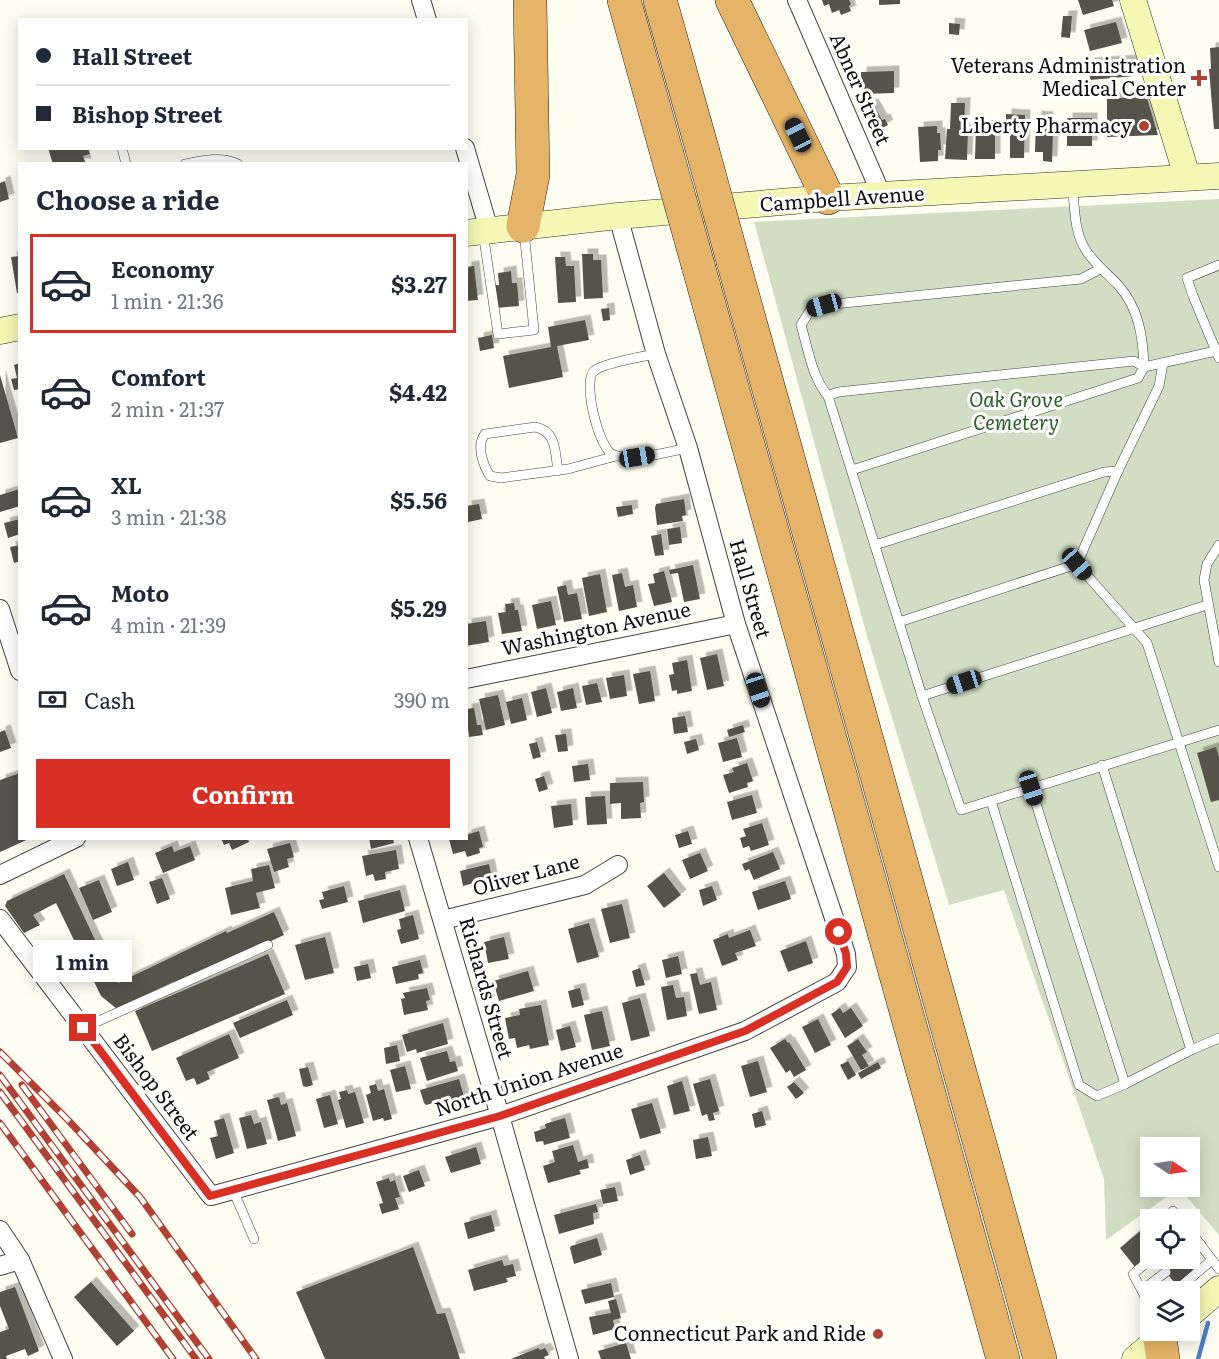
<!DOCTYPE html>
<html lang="en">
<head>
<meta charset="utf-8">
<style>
  :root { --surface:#fff; --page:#f6f6f7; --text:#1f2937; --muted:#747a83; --line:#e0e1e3; --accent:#d93025 }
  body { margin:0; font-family:Literata,serif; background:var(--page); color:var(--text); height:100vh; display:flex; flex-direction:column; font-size:22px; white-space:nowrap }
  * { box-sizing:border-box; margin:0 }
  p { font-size:20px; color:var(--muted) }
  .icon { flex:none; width:33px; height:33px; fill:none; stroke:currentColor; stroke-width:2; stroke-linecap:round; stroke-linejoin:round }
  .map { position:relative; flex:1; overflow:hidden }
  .panel { position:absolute; left:18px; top:162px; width:450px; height:678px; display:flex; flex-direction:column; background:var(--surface); border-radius:0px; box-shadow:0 3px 15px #0003 }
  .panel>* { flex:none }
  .guide { position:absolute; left:18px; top:18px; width:450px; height:132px; border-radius:0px; box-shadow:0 3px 15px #0003; display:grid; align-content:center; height:132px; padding:0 18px; background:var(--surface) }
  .needle { width:39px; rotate:103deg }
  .controls { position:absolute; left:1140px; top:1137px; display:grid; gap:12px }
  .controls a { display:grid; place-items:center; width:60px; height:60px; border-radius:0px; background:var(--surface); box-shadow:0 3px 15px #0003; font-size:30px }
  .end { position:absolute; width:27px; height:27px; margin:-14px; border:8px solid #d93025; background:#fff; box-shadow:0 0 0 3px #fff }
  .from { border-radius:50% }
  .bubble { position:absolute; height:42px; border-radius:0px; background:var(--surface); box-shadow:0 3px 15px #0003; font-size:20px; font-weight:700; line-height:42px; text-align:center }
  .car { position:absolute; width:18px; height:36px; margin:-18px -9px; border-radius:8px; box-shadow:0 0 4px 2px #0007; background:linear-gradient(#222 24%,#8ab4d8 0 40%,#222 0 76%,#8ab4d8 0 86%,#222 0) }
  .guide b { display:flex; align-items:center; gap:21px; height:57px; font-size:22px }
  .guide b+b { border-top:2px solid var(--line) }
  .guide i { width:15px; height:15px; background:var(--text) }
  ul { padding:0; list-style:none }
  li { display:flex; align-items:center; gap:18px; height:99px; margin:0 12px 9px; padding:0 6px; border:3px solid transparent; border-radius:0px }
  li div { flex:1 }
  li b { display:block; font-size:22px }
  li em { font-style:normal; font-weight:700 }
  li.on { border-color:var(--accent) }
  li>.icon { width:54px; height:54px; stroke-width:1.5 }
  h2 { padding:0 18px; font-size:27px; line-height:72px }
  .pay { display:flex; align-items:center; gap:15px; height:66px; padding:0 18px; font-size:22px }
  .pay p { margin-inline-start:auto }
  .cta { display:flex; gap:12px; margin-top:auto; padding:12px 18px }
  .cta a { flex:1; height:69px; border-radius:0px; background:var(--accent); color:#fff; font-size:24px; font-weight:700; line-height:69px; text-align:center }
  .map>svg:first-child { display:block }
</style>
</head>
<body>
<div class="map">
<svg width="1219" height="1359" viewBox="0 0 1219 1359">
  <defs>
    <filter id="shadow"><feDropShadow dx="5.5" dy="-5.5" stdDeviation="0" flood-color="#0004"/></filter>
  </defs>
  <rect width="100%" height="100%" fill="#fefdf2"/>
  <path fill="#d2dec4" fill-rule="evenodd" d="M1219,199V1235L1179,1188L1106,1240L1104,1179L1004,890L949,905L867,636L754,222ZM1150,1148H1190V1186H1150Z"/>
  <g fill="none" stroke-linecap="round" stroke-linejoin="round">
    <path stroke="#4a80c0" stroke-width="4.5" d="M1198,1359L1208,1323"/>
  </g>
  <g fill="#56524c" filter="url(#shadow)">
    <path d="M822,0H849L851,4L849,6L851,11L841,15L839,10L832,13L829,4L824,6Z"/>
    <path d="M879,0H900V4L879,5Z"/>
    <path d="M1078,0H1112L1114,6L1083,15Z"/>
    <path d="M1063,16H1072L1070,38L1061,37Z"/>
    <path d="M1116,22L1122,43L1090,51L1084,30Z"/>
    <path d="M949,23L960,24L959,35L949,34Z"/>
    <path d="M1219,47V129H1214L1209,69H1211L1210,48Z"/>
    <path d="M1133,60L1134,76L1090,80L1089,63Z"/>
    <path d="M894,71V93L862,94L861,72Z"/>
    <path d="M1107,98H1147L1158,135L1107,137Z"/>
    <path d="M951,103H965L964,130H968L967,160L945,159L947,129H950Z"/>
    <path d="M873,104L882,120L885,119L888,125L877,131L874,124L870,126L862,109Z"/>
    <path d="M1006,114L1025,115L1024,158H1010V134H1006Z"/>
    <path d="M1036,116L1048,117L1047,132H1053L1052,162L1043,161V152H1035Z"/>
    <rect x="1067" y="118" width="25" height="28"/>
    <path d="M937,126V133H940L941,150H938V161L920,162L918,127Z"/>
    <path d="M976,126H995V159H975Z"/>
    <path d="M48,148H88L90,154L83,156L86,164H53Z"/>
    <path d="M5,181L9,199L0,202V183Z"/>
    <path d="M582,254H593V260H601L603,298L584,299Z"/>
    <path d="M20,256V293H17L11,257Z"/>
    <path d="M555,257H565L566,266H574L576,302L558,303Z"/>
    <path d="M474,266L478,300L466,301V267Z"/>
    <path d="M511,271L512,283H517L519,306L496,308L494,285H499L498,273Z"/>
    <path d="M609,308L610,320L603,321L601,309Z"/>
    <path d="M585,320L589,340L557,346L563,377L509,388L503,356L551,347L548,327Z"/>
    <path d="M492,335L494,348L480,351L478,338Z"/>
    <path d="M20,363V389L14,390L11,379L17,378L14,365Z"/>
    <path d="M0,375L18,438L0,443Z"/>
    <path d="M20,489V506L0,512V495Z"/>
    <path d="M684,499L686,515L682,516L683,521L657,525L655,508L656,504Z"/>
    <path d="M479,504L482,519L468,522L466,506Z"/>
    <path d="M632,505L633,514L618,517L616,507Z"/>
    <path d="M20,519V534L8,538L4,523Z"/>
    <path d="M680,527L682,543L669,545L667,529Z"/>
    <path d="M661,534L664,555L655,556L651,536Z"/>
    <path d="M20,545V561L14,563L10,547Z"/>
    <path d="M693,565L700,599L684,602L678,573L670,574L669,570Z"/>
    <path d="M664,571L672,602L654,606L648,584L655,583L653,574Z"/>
    <path d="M622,573L625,587L633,585L637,607L619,611L612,575Z"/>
    <path d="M600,574L607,612L589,616L582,578Z"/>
    <path d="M566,585L568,595L577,593L582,619L564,622L557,587Z"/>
    <path d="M551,601L556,625L537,629L532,605Z"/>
    <path d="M514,603L515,610H518L522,631L502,634L498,613L506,612L505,604Z"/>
    <path d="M486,621L489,642L466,646V624Z"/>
    <path d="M717,654L724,686L707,690L700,658Z"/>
    <path d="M687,660L692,691L677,694V690L672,691L669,675L674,674L672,663Z"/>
    <path d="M650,671L655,701L639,704L633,674Z"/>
    <path d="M624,675L627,696L610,699L606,678Z"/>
    <path d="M597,683L602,702L586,705L582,686Z"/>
    <path d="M546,688L552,713L537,717L531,692Z"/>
    <path d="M573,688L577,708L561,711L557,692Z"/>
    <path d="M498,695L505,725L486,730L479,699Z"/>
    <path d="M522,698L527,720L511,724L506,702Z"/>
    <path d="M474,708L477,725H481L483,735L469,737L466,709Z"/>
    <path d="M685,716L688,732L674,734L672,718Z"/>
    <path d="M743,725L745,732L729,737L727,730Z"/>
    <path d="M5,730L11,748L0,752V732Z"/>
    <path d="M566,734L568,751L558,752L555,735Z"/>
    <path d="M737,738L742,757L723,762L718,743Z"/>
    <path d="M696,739L699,750L687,754L684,742Z"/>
    <path d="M537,742L541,757L533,759L529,744Z"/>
    <path d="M1216,747L1219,757V800L1211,802L1197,753Z"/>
    <path d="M747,763L753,781L747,783L748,787L729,793L723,775L734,772L732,768Z"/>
    <path d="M588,764L590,780L574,782L572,766Z"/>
    <path d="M20,773V838H31L0,852V780Z"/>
    <path d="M544,776L548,789L539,792L535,779Z"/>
    <path d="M643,782L644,802L640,803L641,818L621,819V803L610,804V783Z"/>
    <path d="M752,795L757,813L732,820L727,802Z"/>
    <path d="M605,796L607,824L587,825L585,797Z"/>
    <path d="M571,804L573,825L554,828L551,806Z"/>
    <path d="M762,823L769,845L751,851L749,846L743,848L740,838L746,836L743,829Z"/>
    <path d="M479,831L483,847L479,848L480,853L467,857L465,851L453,854L449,839L466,838V835Z"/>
    <path d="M688,831L692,844L679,848L675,835Z"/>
    <path d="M221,838H248L249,842L232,850L229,843L224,845Z"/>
    <path d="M369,838H393L394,843L371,849Z"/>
    <path d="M290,843L294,857L287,859L289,867L274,872L267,849Z"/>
    <path d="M172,846L174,852L190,846L195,860L163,873L155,853Z"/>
    <path d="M396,850L399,869L385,872L386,879L375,881L373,874L366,876L362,856Z"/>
    <path d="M773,852L780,869L754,880L749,869L745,871L742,864Z"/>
    <path d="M700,853L708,871L690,879L682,860Z"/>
    <path d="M128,862L134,880L117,886L111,869Z"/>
    <path d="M489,864L492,878L463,886L460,871Z"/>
    <path d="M269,865L275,888L256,893L260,908L231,915L225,888L253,881L251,869Z"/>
    <path d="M664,873L681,895L664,908L647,886Z"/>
    <path d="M64,874L107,965L109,964L118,983L226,931L227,933L274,912L284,935L175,986L173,982L117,1009L101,996L56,903L33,915L40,925L24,933L5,906L7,901Z"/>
    <path d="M162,878L170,899L157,904L149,882Z"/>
    <path d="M99,880L112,912L93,920L79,888Z"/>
    <path d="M785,881L791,899L758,910L752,892Z"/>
    <path d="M344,886L348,902L322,909L319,900L324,899L322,892Z"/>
    <path d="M712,886L717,900L703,906L699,890Z"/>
    <path d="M400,890L405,911L363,923L358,901Z"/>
    <path d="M622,904L630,938L610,943L601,909Z"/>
    <path d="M413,915L419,939L401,944L397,930L401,929L399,919Z"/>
    <path d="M589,923L599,957L577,963L568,929Z"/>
    <path d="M750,930L756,946L735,953L738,960L722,966L713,940L728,934L729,938Z"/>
    <path d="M325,937L334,973L305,980L295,945Z"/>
    <path d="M504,937L509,959L488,963L484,942Z"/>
    <path d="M806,941L813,963L788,972L780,951Z"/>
    <path d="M268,954L285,994L152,1051L135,1011Z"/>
    <path d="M678,956L682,974L666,978L662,960Z"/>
    <path d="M420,960L423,973L418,974L419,979L396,984L392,967Z"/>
    <path d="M368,964L371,978L357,981L354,967Z"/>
    <path d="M640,968L645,985L636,987L632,971Z"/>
    <path d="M528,971L534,991L499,1001L493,981Z"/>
    <path d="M697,973L700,985L711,982L717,1010L699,1014L690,974Z"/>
    <path d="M673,985L676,998L684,997L687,1016L667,1020L661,987Z"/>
    <path d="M427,988L430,1000L426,1001L428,1010L404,1015L401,999L405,998L403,993Z"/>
    <path d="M580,988L584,1005L572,1008L568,991Z"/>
    <path d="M640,998L650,1036L631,1041L622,1003Z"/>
    <path d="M287,1000L293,1015L240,1038L233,1023Z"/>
    <path d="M541,1005L549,1045L530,1049L529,1045L517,1048L515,1038L509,1039L505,1018L520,1015L519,1009Z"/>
    <path d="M840,1008L843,1013L851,1008L863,1026L845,1038L831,1014Z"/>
    <path d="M602,1011L610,1046L592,1050L584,1015Z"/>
    <path d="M818,1019L831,1045L815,1053L802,1027Z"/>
    <path d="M443,1023L448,1044L417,1053L416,1049L407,1052L402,1035Z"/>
    <path d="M570,1026L576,1047L561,1051L556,1030Z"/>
    <path d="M229,1034L239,1058L207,1072L210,1079L197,1085L194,1078L186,1081L176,1058Z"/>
    <path d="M785,1039L788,1043L789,1042L806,1070L794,1077L790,1070L786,1073L770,1048Z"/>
    <path d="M858,1039L867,1052L862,1055L869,1066L861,1070L847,1046Z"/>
    <path d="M397,1045L400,1061L386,1064L384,1048Z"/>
    <path d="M447,1051L450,1062L455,1061L458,1071L427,1081L420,1058Z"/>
    <path d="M758,1061L767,1092L750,1097L741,1066Z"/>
    <path d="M848,1061L856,1075L848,1080L840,1065Z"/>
    <path d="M878,1062L881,1068L861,1079L858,1073Z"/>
    <path d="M405,1066L411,1089L396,1092L390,1070Z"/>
    <path d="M308,1067L313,1085L306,1087L303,1086L299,1069Z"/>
    <path d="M459,1079L465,1100L435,1108L433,1103L426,1105L424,1103L420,1090Z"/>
    <path d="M710,1079L719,1111L713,1113L715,1120L709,1121L707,1114L702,1116L693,1084Z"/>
    <path d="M682,1081L690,1111L674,1115L667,1086Z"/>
    <path d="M794,1082L804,1093L796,1099L787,1087Z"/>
    <path d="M376,1084L378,1091L384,1089L392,1119L384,1121L383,1118L373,1121L366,1095L371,1093L369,1086Z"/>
    <path d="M347,1090L348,1094L355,1092L364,1123L346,1128L338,1100L341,1099L339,1092Z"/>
    <path d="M330,1095L338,1124L324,1128L316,1099Z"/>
    <path d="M279,1097L281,1105L287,1103L296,1136L278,1141L267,1100Z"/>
    <path d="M652,1103L661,1133L640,1139L631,1109Z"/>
    <path d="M762,1111L766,1125L755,1128L752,1114Z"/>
    <path d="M251,1115L254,1124L261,1122L267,1144L247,1149L239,1118Z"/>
    <path d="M224,1118L234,1153L216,1159L210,1138L218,1136L214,1121Z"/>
    <path d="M565,1118L570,1138L544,1145L543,1141L536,1142L534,1132L546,1128L545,1124Z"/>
    <path d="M708,1137L712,1156L696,1159L693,1140Z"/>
    <path d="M573,1145L578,1162L587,1159L589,1168L579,1170L581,1174L548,1183L543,1166L555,1162L552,1151Z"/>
    <path d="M476,1147L481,1164L451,1173L445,1157Z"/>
    <path d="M640,1155L645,1170L630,1175L626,1160Z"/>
    <path d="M419,1170L425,1186L409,1192L403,1176Z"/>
    <path d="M389,1178L390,1182L395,1180L400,1197L395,1198L399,1209L382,1214L379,1204L383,1203L376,1182Z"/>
    <path d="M615,1187L618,1201L603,1204L600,1190Z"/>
    <path d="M596,1204L598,1212L593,1213L594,1224L559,1234L554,1215Z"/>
    <path d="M491,1215L495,1231L468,1239L464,1223Z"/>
    <path d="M1150,1223V1255L1135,1267L1120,1248Z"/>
    <path d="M597,1238L602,1255L574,1264L570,1248L571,1246Z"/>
    <path d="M413,1247L437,1314L445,1313L460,1359H325L296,1292Z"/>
    <path d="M1155,1258H1184L1194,1272L1177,1286Z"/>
    <path d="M502,1260L504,1266L513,1264L516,1276L506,1278L508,1282L474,1291L468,1270Z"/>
    <path d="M91,1282L134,1331L117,1346L74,1297Z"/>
    <path d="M611,1283L614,1297L585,1304L581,1290Z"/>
    <path d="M15,1287L39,1351L28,1356L25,1349L6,1356L7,1359H0V1332L9,1329L0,1306V1292Z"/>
    <path d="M616,1299L621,1318L613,1320L615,1329L593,1335L589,1317L611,1313L608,1301Z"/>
    <path d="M626,1343L631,1359H601L598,1351Z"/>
    <path d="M538,1348L540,1350L545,1348L549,1355L544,1357L545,1359H511Z"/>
  </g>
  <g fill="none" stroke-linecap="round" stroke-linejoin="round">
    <defs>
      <g id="lane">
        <path d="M122,148L126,164"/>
        <path d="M185,164C204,160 221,156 238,164"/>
        <path d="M1072,187C1075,206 1074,230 1084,247C1092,262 1106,272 1118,285C1139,308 1143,337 1144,367"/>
        <path d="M483,232L498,334L534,330L524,231"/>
        <path d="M1219,265L1187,278L1193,296L1216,351L1219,349"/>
        <path d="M656,354C644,356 601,364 594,371C582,381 599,451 614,455C636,462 666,452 688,448"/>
        <path d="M1163,363L1159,386L1118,471L1077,564L1147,643L1219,867"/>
        <path d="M1144,367L1134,361L838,392L828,396L922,696L961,810L1219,730"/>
        <path d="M828,396C812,377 808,349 801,325L811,309L824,305L1081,279L1100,269"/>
        <path d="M852,470L1138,378L1144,367L1216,351L1219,358"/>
        <path d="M558,471C555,453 557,431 535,427L485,434C476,445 483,465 490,476L501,478L568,469L616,456"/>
        <path d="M875,545L1104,472L1118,471"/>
        <path d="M1219,545L1207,564L1204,580L1219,662"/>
        <path d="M899,622L1077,564"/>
        <path d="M922,696L1207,605"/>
        <path d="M1102,765L1191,1050L1219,1038"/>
        <path d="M1031,788L1125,1084L1191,1050"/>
        <path d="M991,801L1079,1085L1097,1096L1125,1084"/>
        <path d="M83,1028L268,945"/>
        <path d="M233,1190L254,1239"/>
        <path d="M1173,1211L1180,1220"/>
        <path d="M1190,1231L1219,1269"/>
        <path d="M1190,1254L1201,1245"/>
        <path d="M1142,1290L1166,1272"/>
        <path d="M1174,1292L1212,1260"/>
        <path d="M1150,1306L1133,1274L1152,1258"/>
      </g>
      <g id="street">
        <path d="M421,0L427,20"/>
        <path d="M797,0L882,196"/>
        <path d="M465,148L489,230"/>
        <path d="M0,609L20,671"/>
        <path d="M466,679L736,624"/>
        <path d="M418,838L500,1116L569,1359"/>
        <path d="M0,875L76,838"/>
        <path d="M0,919L211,1196L500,1116L745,1031L837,982L847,967L846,954L736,624L688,448L656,354L618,216"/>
        <path d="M443,920L585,885L618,865"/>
        <path d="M0,1230L20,1260L63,1359"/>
        <path d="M0,1266L20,1260"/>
      </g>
      <g id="secondary">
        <path d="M1133,0L1187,176"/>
        <path d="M466,233L618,216L828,198L1219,176"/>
        <path d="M0,331L20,327"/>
        <path d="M1190,1314L1219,1289"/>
        <path d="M1135,1359L1169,1330"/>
      </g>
      <g id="highway">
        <path d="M624,0L667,154"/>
        <path d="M660,0L703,152"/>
        <path d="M732,0L828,198"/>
        <path d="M523,226L533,175L530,0"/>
        <path d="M733,261L1040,1359"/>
        <path d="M698,265L1003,1359"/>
        <path d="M1160,1339L1163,1359"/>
      </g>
    </defs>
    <use href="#lane" stroke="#424242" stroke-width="10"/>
    <use href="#street" stroke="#424242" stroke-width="20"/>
    <use href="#secondary" stroke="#313131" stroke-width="27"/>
    <use href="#highway" stroke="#202020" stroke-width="34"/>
    <use href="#lane" stroke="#fff" stroke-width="9"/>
    <use href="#street" stroke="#fff" stroke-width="18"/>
    <use href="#secondary" stroke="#f5f7b4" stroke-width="26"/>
    <use href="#highway" stroke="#e6b468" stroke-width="33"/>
    <defs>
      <g id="rail">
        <path d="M0,1052L68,1120L140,1197L256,1359"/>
        <path d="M0,1075L209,1359"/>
        <path d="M22,1085L132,1234"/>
        <path d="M0,1092L196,1359"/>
        <path d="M0,1123L173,1359"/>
      </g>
    </defs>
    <use href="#rail" stroke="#b14134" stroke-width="7"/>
    <use href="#rail" stroke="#fff" stroke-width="4.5" stroke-dasharray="14" stroke-linecap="butt"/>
    <defs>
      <g id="highway-bridge">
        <path d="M703,152L733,261"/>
        <path d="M667,154L698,265"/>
      </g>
    </defs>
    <use href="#highway-bridge" stroke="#202020" stroke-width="34" stroke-linecap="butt"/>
    <use href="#highway-bridge" stroke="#e6b468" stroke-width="33"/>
  </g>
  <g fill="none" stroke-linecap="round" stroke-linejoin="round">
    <path stroke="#d93025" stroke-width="8" d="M83,1028L210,1196L500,1116L745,1031L837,982L847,967L846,954L839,932"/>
  </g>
  <g fill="#b14134" stroke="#fff" stroke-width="2">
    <path d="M1196 69h6v6h6v6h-6v6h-6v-6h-6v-6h6z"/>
    <circle cx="1144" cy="126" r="6"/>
    <circle cx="878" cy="1334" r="6"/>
  </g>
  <g text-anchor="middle" stroke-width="6" stroke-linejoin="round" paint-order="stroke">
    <g font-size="20" fill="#0f0f0f" stroke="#fff" text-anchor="end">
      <text x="1186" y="73">Veterans Administration<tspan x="1186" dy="23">Medical Center</tspan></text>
      <text x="1132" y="133">Liberty Pharmacy</text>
      <text x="866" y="1341">Connecticut Park and Ride</text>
    </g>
    <g font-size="20" fill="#0f0f0f" stroke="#fff">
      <text transform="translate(860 89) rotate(66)" y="7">Abner Street</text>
      <text transform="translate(842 199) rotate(-4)" y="7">Campbell Avenue</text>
      <text transform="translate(750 589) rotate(74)" y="7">Hall Street</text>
      <text transform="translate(596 629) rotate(-12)" y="7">Washington Avenue</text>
      <text transform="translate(526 875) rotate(-15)" y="7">Oliver Lane</text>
      <text transform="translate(486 988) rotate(74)" y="7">Richards Street</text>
      <text transform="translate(529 1080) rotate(-18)" y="7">North Union Avenue</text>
      <text transform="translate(156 1087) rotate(53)" y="7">Bishop Street</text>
    </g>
    <g font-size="20" font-style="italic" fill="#296025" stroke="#fff">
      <text x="1016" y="407">Oak Grove<tspan x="1016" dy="23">Cemetery</tspan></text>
    </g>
  </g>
</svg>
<div class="controls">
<a><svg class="needle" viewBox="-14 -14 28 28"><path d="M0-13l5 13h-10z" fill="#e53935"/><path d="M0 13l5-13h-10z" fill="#747a83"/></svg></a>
<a><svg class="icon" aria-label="locate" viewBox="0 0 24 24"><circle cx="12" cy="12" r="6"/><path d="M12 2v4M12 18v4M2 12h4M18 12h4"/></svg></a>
<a><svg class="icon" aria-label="layers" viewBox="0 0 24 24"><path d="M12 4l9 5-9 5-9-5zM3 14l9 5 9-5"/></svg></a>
</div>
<i class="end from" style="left:839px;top:932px"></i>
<i class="end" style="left:83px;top:1028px"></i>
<div class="bubble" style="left:33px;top:940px;width:99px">1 min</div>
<i class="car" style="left:798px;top:135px;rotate:334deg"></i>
<i class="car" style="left:824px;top:305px;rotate:254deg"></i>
<i class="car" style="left:637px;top:457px;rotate:80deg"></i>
<i class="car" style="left:1077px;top:564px;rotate:139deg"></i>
<i class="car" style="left:964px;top:682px;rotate:252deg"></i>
<i class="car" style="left:758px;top:690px;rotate:162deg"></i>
<i class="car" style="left:1031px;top:788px;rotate:162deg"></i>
<div class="guide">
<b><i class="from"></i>Hall Street</b>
<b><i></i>Bishop Street</b>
</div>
<section class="panel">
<h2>Choose a ride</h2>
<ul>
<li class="on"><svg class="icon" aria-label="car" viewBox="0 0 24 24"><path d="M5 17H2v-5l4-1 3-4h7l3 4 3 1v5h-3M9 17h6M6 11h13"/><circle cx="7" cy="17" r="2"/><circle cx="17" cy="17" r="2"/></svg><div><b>Economy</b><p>1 min · 21:36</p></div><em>$3.27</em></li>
<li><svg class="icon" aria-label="car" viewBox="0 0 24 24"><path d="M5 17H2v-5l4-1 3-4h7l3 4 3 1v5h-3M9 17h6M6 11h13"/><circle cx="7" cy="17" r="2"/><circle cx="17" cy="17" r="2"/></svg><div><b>Comfort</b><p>2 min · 21:37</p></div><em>$4.42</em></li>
<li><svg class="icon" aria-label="car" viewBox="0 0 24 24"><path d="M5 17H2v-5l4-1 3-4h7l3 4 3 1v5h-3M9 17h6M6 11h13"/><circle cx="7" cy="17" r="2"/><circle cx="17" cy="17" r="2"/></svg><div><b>XL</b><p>3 min · 21:38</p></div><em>$5.56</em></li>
<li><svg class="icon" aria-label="car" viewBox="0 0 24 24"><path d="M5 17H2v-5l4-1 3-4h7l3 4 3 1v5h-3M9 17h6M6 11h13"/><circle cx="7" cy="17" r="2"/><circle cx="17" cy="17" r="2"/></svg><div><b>Moto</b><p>4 min · 21:39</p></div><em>$5.29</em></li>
</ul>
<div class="pay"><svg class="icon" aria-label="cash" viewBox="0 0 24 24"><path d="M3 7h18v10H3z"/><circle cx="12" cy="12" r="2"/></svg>Cash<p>390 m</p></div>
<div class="cta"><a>Confirm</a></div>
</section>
</div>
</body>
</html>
